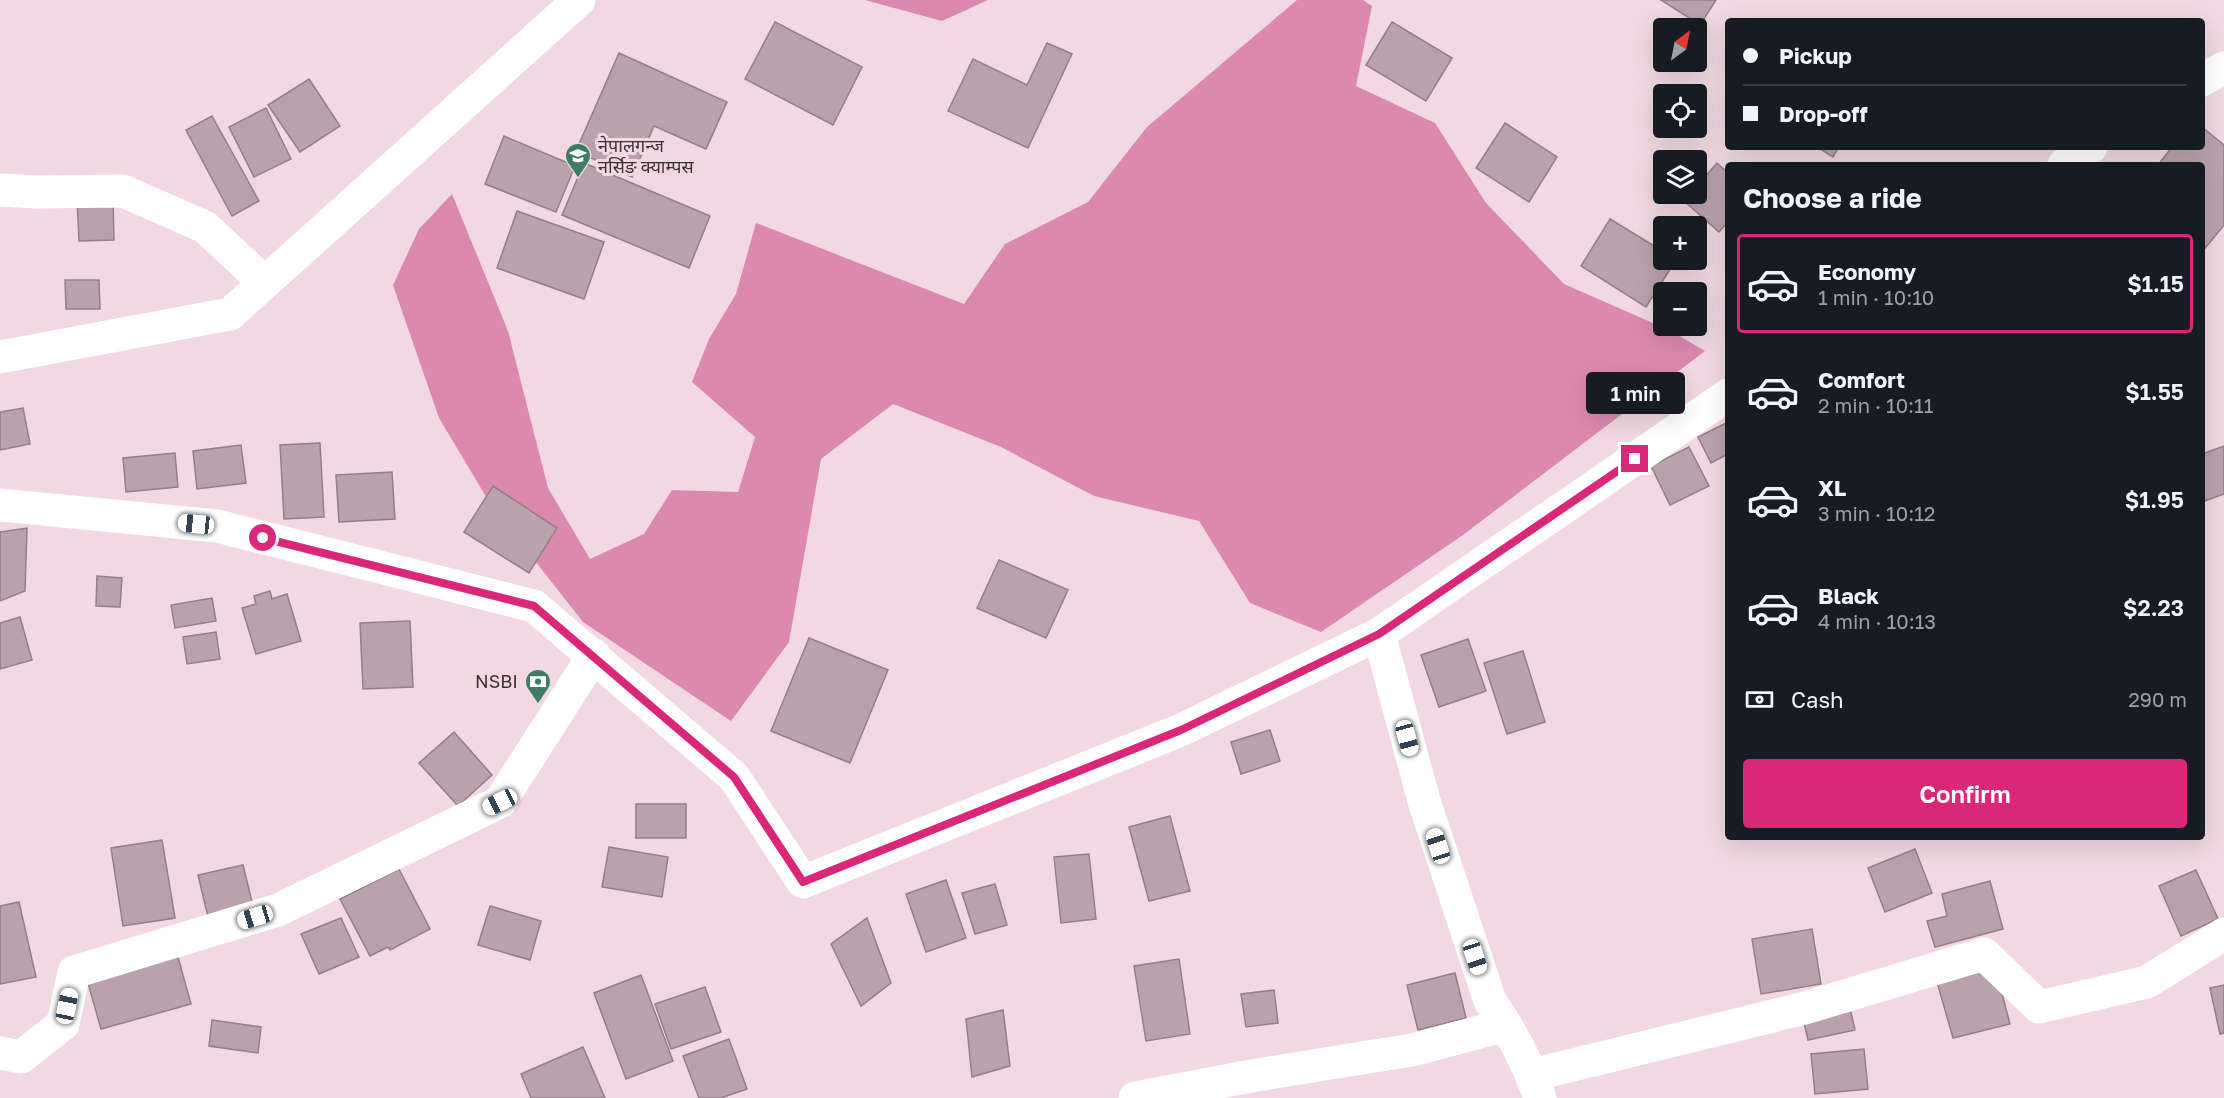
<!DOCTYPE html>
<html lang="en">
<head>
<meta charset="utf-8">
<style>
  :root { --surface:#171b24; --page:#242831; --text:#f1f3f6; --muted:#9ea1a6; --line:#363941; --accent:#db2777 }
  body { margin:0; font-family:"Golos Text","Noto Sans Devanagari",sans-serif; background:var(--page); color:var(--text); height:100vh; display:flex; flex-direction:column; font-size:22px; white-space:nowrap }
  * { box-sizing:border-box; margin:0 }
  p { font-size:20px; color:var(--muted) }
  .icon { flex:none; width:33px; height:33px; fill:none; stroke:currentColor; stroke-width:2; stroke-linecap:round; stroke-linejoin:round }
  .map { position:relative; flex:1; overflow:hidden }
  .sheet { position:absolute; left:1725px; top:162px; width:480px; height:678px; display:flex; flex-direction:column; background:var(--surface); border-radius:6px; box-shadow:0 6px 24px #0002 }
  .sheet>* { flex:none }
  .hud { position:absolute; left:1725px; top:18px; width:480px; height:132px; border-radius:6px; box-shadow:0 6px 24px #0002; display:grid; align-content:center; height:132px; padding:0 18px; background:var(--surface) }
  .needle { width:39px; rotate:32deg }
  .buttons { position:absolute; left:1653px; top:18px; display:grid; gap:12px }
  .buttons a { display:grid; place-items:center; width:54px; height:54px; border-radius:6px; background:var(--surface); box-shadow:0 6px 24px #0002; font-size:30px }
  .end { position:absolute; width:27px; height:27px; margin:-14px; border:8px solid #db2777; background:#fff; box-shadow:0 0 0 3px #fff }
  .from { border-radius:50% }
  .bubble { position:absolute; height:42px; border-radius:6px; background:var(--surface); box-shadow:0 6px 24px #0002; font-size:20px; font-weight:600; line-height:42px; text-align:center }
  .car { position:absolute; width:18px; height:36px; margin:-18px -9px; border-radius:8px; box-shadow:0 0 4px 2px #0007; background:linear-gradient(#fff 24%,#345 0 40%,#fff 0 76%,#345 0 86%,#fff 0) }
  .hud b { display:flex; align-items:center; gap:21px; height:57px; font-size:22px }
  .hud b+b { border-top:2px solid var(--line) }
  .hud i { width:15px; height:15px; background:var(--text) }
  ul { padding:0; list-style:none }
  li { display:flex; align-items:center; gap:18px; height:99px; margin:0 12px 9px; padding:0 6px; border:3px solid transparent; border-radius:6px }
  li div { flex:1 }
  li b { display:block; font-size:22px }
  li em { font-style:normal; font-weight:600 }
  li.selected { border-color:var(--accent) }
  li>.icon { width:54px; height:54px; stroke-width:1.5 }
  h2 { padding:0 18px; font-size:27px; line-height:72px }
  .pay { display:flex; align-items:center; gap:15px; height:66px; padding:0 18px; font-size:22px }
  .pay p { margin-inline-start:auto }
  .action { display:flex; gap:12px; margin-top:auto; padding:12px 18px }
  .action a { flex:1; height:69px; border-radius:6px; background:var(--accent); color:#fff; font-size:24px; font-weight:600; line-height:69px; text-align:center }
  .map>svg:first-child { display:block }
</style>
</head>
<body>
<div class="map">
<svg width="2224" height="1098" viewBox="0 0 2224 1098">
  <rect width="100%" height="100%" fill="#f1d8e2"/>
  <g fill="#dc89b1">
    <path d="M865,0H988L942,21Z"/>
    <path d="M1297,0H1363L1372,6L1356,86L1435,123L1486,203L1564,284L1671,331L1705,351L1463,535L1321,632L1250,603L1199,521L1094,496L1001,447L893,404L821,459L789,642L731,721L583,622L491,505L439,418L393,285L419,229L452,194L508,331L548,488L590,559L644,534L672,490L738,492L755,437L692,382L709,339L736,294L756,223L964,304L1005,244L1088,202L1147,127Z"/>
  </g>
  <g fill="#baa2ac" stroke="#957e88" stroke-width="1.5">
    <path d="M1661,0H1716L1700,25Z"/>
    <path d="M775,22L862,67L833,125L745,79Z"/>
    <path d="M1392,22L1452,58L1426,101L1366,65Z"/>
    <path d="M1047,43L1072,54L1028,148L948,111L973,59L1027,85Z"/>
    <path d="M619,53L727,102L706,149L654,126L632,177L576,151Z"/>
    <path d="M309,79L340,126L300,152L268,105Z"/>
    <path d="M266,108L291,159L254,177L229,127Z"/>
    <path d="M212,116L259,201L232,216L186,130Z"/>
    <path d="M1505,123L1557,157L1529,202L1476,168Z"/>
    <path d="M2202,127L2224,145V225L2202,252V165H2158L2172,147H2202Z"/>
    <path d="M504,136L575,166L556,212L485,184Z"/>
    <path d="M1817,147H1839L1833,157Z"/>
    <path d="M584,163L710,216L689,268L562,215Z"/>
    <path d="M1717,163L1728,173V222L1719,232L1684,201L1690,194H1696V187Z"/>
    <path d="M113,198L114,240L79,241L77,199Z"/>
    <path d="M517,211L604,242L584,299L497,268Z"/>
    <path d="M1610,219L1664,252V260H1676L1646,307L1581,266Z"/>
    <path d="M65,280H99L100,309H66Z"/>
    <path d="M23,408L30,444L0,450V412Z"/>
    <path d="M1728,422V454L1711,463L1698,437Z"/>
    <path d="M320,443L324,517L284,519L280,445Z"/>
    <path d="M241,445L246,483L197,489L193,451Z"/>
    <path d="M2224,446V494L2202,502V454Z"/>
    <path d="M1689,447L1709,486L1670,505L1651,466Z"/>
    <path d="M175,453L178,487L126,492L123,458Z"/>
    <path d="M392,472L395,519L339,522L336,475Z"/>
    <path d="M493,486L557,528L529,573L464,532Z"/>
    <path d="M27,528L25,591L0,601V532Z"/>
    <path d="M999,560L1068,590L1046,638L977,608Z"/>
    <path d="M97,576L122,578L120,607L96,606Z"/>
    <path d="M270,591L272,599L287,594L301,641L256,654L242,608L256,604L254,596Z"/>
    <path d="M212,598L216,621L175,628L171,605Z"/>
    <path d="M20,617L32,660L0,669V623Z"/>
    <path d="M410,621L413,687L363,689L360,623Z"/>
    <path d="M216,632L220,659L187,664L183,637Z"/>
    <path d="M809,638L888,670L850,763L771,731Z"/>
    <path d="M1468,639L1486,691L1439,707L1421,655Z"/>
    <path d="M1523,651L1545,722L1507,734L1484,663Z"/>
    <path d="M1270,730L1280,761L1241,774L1231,742Z"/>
    <path d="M454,732L492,775L458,806L419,763Z"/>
    <rect x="636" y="804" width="50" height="34"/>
    <path d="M1170,816L1190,891L1149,901L1129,827Z"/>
    <path d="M162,840L175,918L123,926L111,848Z"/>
    <path d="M609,847L668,857L662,897L602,887Z"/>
    <path d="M1915,849L1932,893L1885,912L1868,868Z"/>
    <path d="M1089,854L1096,919L1061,923L1054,857Z"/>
    <path d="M243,865L254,910L209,921L198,875Z"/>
    <path d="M399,869L430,929L390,950L388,947L370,956L340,899Z"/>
    <path d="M2196,870L2218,919L2181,936L2159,886Z"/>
    <path d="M946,880L966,938L926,952L906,894Z"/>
    <path d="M1990,881L2003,929L1935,947L1927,921L1947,916L1942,894Z"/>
    <path d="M995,884L1007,925L975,934L962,893Z"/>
    <path d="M19,902L36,977L0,984V906Z"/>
    <path d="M490,906L541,921L530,960L478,945Z"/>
    <path d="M341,918L359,957L319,974L301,934Z"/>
    <path d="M867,918L891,983L861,1006L831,944Z"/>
    <path d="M1812,929L1821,984L1761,994L1752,939Z"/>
    <path d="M178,957L191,1004L101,1029L88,983Z"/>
    <path d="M1179,959L1190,1034L1146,1041L1134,966Z"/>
    <path d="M1995,967L2010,1024L1953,1038L1937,982Z"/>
    <path d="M1455,973L1466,1018L1418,1030L1407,985Z"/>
    <path d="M641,975L673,1061L626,1079L594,993Z"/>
    <path d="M2224,985V1033L2220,1034L2210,988Z"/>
    <path d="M705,987L721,1032L671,1049L655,1004Z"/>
    <path d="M1274,990L1278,1023L1246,1027L1241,994Z"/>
    <path d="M1849,1004L1855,1030L1808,1040L1802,1014Z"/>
    <path d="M1003,1010L1010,1066L972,1077L966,1019Z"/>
    <path d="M212,1020L261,1027L258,1053L209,1046Z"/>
    <path d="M729,1039L747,1089L721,1098H699L683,1056Z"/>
    <path d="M583,1047L605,1098H531L521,1074Z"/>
    <path d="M1864,1049L1868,1089L1815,1094L1811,1054Z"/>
  </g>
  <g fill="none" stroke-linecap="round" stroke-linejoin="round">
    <g stroke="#fff" stroke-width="33">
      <path d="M2202,80L2224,68"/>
      <path d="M2064,165L2091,147"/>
      <path d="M0,190L36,192L123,191L205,227L264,282"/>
      <path d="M0,505L217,526L534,606L734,777L803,882L1181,730L1379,634L1728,395"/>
      <path d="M1379,634L1424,801L1490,1001C1511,1031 1528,1063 1540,1098"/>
      <path d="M0,1053L21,1057L63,1024L74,972L278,910L500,802L594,655"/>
      <path d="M1532,1075L1805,1008L1984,954L2039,1007L2147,982L2224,934"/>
      <path d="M1135,1098L1257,1075L1412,1050L1506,1025"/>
    </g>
    <path stroke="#fff" stroke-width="33" d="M0,357L230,314L579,0"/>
  </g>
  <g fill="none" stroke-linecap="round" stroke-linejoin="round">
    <path stroke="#db2777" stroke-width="8" d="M263,538L534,606L734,777L803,882L1181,730L1379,634L1635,459"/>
  </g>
  <defs>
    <symbol id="school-pin" viewBox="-11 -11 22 30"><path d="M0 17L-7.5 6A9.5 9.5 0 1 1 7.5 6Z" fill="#3f7c68" stroke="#f1d8e2"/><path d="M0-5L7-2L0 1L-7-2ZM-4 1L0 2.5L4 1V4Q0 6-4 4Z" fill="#fff"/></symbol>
    <symbol id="bank-pin" viewBox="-11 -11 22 30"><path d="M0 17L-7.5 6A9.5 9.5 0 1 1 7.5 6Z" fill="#3f7c68" stroke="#f1d8e2"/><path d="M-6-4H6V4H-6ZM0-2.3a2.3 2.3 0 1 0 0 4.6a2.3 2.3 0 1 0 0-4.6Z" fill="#fff"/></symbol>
  </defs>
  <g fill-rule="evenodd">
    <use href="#school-pin" x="563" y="141" width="30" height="40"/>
    <use href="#bank-pin" x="523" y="667" width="30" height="40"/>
  </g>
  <g text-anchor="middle" stroke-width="6" stroke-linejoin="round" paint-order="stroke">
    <g font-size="18" fill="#3c3236" stroke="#f1d8e2" text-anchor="start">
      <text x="598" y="152">नेपालगन्ज<tspan x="598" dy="21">नर्सिङ क्याम्पस</tspan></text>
      <text x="518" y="688" text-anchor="end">NSBI</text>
    </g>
  </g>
</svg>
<div class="buttons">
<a><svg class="needle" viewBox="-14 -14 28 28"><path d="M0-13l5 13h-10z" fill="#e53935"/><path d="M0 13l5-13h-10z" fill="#9ea1a6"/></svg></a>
<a><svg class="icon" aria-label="locate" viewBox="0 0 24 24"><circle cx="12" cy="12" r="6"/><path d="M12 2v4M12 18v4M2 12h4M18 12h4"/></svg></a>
<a><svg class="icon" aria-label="layers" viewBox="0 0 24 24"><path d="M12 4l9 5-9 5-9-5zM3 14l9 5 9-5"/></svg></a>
<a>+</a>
<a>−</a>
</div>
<i class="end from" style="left:263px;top:538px"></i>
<i class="end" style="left:1635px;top:459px"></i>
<div class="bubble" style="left:1586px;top:372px;width:99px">1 min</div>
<i class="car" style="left:196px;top:524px;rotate:276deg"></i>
<i class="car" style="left:1407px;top:738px;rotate:165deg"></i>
<i class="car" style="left:500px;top:802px;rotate:244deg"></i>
<i class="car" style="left:1438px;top:846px;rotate:342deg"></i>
<i class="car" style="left:255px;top:917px;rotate:253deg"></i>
<i class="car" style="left:1475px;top:957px;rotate:162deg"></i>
<i class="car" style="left:67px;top:1006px;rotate:12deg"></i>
<div class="hud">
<b><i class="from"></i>Pickup</b>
<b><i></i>Drop-off</b>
</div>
<section class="sheet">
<h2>Choose a ride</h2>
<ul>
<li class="selected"><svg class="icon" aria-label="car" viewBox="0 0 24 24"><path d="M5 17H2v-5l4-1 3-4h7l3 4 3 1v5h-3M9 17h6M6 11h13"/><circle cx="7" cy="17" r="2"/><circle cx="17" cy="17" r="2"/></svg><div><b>Economy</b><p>1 min · 10:10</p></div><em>$1.15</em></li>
<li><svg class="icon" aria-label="car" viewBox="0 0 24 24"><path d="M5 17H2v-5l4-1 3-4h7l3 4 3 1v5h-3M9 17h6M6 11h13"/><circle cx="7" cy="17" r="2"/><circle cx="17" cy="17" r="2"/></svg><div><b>Comfort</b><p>2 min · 10:11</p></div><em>$1.55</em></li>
<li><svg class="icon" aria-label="car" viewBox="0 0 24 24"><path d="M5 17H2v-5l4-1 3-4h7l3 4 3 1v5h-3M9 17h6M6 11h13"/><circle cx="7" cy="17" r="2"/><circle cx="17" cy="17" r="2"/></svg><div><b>XL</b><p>3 min · 10:12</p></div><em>$1.95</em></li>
<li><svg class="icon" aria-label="car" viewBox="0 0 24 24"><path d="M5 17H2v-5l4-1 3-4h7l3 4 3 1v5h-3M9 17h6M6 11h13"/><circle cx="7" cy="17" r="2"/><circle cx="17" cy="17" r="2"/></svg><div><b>Black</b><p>4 min · 10:13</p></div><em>$2.23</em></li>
</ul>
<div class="pay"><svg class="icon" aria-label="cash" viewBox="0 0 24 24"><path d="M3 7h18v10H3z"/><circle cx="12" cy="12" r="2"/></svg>Cash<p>290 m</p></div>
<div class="action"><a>Confirm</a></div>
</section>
</div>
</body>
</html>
